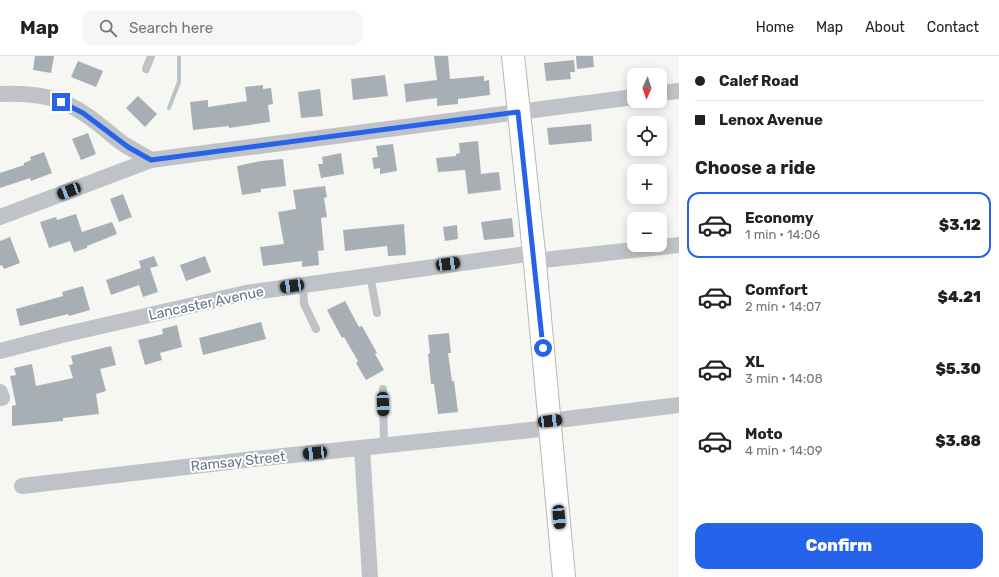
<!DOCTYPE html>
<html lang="en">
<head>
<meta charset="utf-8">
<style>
  :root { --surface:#fff; --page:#f6f6f6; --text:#222; --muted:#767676; --line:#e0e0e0; --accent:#2563eb }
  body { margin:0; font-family:Rubik,sans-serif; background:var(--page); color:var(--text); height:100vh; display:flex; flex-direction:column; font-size:15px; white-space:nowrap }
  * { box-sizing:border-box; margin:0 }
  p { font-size:13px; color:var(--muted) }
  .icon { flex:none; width:22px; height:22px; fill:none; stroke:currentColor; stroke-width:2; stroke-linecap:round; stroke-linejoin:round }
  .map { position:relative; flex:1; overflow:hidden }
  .drawer { display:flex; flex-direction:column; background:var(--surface); width:320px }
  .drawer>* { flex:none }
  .hud { display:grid; align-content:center; height:88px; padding:0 16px; background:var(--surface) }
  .needle { width:26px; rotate:183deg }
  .controls { position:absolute; left:627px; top:12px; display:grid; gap:8px }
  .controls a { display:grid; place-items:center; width:40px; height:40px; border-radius:8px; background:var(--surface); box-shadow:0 2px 10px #0003; font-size:20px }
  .end { position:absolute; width:18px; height:18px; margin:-9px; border:5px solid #2563eb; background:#fff; box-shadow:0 0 0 2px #fff }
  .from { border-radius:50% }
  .car { position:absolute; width:12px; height:24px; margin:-12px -6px; border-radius:5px; box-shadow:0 0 3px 1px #0007; background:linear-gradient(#222 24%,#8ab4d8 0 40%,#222 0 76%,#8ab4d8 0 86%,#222 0) }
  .hud b { display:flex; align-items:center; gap:14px; height:38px; font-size:15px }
  .hud b+b { border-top:1px solid var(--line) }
  .hud i { width:10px; height:10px; background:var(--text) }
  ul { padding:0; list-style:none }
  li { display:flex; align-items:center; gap:12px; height:66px; margin:0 8px 6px; padding:0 8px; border:2px solid transparent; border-radius:12px }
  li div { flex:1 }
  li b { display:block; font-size:15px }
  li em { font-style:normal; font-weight:800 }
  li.active { border-color:var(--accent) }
  li>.icon { width:36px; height:36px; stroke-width:1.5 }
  h2 { padding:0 16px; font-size:18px; line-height:48px }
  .primary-button { display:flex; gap:8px; margin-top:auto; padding:8px 16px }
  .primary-button a { flex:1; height:46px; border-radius:12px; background:var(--accent); color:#fff; font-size:16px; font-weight:800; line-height:46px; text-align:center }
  header { display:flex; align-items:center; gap:24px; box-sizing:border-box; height:56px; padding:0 20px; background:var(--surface); border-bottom:1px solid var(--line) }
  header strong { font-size:19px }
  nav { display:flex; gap:22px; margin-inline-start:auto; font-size:14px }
  .search { width:280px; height:36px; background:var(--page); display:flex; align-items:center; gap:10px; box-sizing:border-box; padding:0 14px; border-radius:12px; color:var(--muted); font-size:15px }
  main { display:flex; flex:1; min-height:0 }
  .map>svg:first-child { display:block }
</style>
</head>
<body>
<header>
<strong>Map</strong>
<div class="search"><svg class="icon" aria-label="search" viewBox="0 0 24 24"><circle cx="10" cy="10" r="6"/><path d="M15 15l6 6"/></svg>Search here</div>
<nav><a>Home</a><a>Map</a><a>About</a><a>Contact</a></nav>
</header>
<main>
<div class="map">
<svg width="679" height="521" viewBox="0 0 679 521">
  <rect width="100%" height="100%" fill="#f6f6f2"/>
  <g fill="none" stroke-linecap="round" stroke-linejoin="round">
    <path stroke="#b9c4c9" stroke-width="4" d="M169,52L179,26V0"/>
  </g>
  <g fill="#a7afb5">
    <path d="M35,0H54L51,17L33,14Z"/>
    <path d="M434,0H448L450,23L484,20V25L489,24L490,39L458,43V48L437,50V42L406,46L404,28L437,24Z"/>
    <path d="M576,0H593L594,11L577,13Z"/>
    <path d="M574,4L575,16H570L571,23L546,25L544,7Z"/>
    <path d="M78,5L103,15L96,31L71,21Z"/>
    <path d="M385,19L388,40L353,44L351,23Z"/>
    <path d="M263,29V33L271,32L273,48L268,49L270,66L229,72V70L193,74L190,46L208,44V51L247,45L245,31Z"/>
    <path d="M320,33L323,60L301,62L298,36Z"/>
    <path d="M138,40L157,58L145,71L126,52Z"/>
    <path d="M591,68L592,85L549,89L547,72Z"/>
    <path d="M88,77L96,98L81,104L72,83Z"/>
    <path d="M478,85L481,118L499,116L501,134L468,138L465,114L438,116L436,102L456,100V98L460,97L459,87Z"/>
    <path d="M393,88L397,115L380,118V112L374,113L372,102L378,101L376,90Z"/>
    <path d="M44,96L52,117L31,125L30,122L0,132V117L24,109V107L31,104L30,101Z"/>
    <path d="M341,97L344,118L321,122L318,108H323L322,101Z"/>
    <path d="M283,103L286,130L261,133V136L242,139L237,110L261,105Z"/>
    <path d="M325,130L327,141L324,142L327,161L321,162L324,194L318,195L319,209L302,211V205L263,210L260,191L284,188L278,156L296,153L293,134Z"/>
    <path d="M123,138L132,161L119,166L110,143Z"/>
    <path d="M76,158L82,176L112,166L117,178L87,190V192L74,196L70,185L49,192L40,166L56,161L57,164Z"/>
    <path d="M512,162L514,181L484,184L481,166Z"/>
    <path d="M404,168L406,199L388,200L387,190L345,195L343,174Z"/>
    <path d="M457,169L458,183L445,185L443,171Z"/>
    <path d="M10,181L20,207L4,213L2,209L0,210V185Z"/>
    <path d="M154,200L158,210L150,212L158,236L143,241L139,229L111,239L106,224L141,212L139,205Z"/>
    <path d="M205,200L211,216L186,225L180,209Z"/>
    <path d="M83,230L90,254L69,260L68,258L20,270L16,253L63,240L62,236Z"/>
    <path d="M345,245L359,271L362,270L377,297L375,298L384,314L366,324L356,307L358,305L344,281L342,282L327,254Z"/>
    <path d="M261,266L266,283L203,299L199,282Z"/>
    <path d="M177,269L182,291L160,297L162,304L145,309L138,284L163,278L162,273Z"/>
    <path d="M449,277L451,297H448L452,325H454L458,356L438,358L434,328H431L428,298L430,297L428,279Z"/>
    <path d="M111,290L116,309L100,313L106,335L96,338L99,358L63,362V365L12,370V350L16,349L10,320L16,319L14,312L32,308L36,330L73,322L69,309L73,308L71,300Z"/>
  </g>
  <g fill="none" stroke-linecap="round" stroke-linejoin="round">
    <defs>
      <path id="secondary" d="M513,0L534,197L564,521"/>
    </defs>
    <use href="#secondary" stroke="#b3b8bd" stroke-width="24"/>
    <g stroke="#bfc3c7" stroke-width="8">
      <path d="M146,13L151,0"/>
      <path d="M370,219L377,257"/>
      <path d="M303,229L304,248L316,273"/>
      <path d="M383,333L384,389"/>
    </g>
    <g stroke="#bfc3c7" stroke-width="16">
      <path d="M660,37L679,35"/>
      <path d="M0,38C23,37 48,38 69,49C89,58 105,74 122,87C131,93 141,98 151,104"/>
      <path d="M0,161L151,104L634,41"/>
      <path d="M534,205L679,189"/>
      <path d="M0,295L62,279L246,237L534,197"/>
      <path d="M0,336L2,342"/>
      <path d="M550,365L679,349"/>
      <path d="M362,392L370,521"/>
      <path d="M22,430L254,403L550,372"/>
    </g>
    <use href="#secondary" stroke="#fff" stroke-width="22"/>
  </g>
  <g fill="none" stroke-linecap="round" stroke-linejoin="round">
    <path stroke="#2563eb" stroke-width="5" d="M61,46L83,57L128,91L151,104L518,56L543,292"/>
  </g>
  <g text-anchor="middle" stroke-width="4" stroke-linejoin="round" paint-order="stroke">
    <g font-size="14" fill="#657584" stroke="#fff">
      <text transform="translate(206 247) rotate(-12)" y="5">Lancaster Avenue</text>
      <text transform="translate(238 405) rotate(-6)" y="5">Ramsay Street</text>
    </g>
  </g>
</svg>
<div class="controls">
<a><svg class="needle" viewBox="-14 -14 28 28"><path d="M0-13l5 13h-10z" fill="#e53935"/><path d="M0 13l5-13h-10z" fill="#767676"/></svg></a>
<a><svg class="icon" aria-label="locate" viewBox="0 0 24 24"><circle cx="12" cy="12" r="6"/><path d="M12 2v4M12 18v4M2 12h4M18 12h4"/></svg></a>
<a>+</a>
<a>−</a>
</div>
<i class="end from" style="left:543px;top:292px"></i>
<i class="end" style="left:61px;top:46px"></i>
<i class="car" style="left:69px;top:135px;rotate:249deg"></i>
<i class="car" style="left:448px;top:208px;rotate:82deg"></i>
<i class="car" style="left:292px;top:230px;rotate:262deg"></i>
<i class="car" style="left:383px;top:348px;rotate:178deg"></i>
<i class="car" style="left:550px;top:365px;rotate:83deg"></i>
<i class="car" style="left:315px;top:397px;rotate:264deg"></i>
<i class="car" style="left:559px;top:461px;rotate:175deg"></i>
</div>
<section class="drawer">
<div class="hud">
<b><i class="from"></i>Calef Road</b>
<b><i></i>Lenox Avenue</b>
</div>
<h2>Choose a ride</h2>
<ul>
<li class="active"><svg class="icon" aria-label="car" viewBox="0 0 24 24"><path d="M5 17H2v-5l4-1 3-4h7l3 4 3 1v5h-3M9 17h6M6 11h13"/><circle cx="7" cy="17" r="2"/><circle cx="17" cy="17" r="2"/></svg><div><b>Economy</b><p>1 min · 14:06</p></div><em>$3.12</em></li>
<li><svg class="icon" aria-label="car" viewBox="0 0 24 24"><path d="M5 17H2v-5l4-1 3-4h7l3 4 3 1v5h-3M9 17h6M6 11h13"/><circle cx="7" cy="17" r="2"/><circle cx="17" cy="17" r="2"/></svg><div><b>Comfort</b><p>2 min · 14:07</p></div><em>$4.21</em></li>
<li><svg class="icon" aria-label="car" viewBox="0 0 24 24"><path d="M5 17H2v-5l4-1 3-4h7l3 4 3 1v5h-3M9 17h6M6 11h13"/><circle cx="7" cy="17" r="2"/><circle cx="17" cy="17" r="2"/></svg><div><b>XL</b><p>3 min · 14:08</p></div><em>$5.30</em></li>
<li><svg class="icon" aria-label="car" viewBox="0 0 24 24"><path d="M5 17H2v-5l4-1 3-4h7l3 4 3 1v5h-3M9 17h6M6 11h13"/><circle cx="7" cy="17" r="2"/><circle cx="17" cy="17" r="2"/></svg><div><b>Moto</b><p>4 min · 14:09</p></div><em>$3.88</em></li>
</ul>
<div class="primary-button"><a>Confirm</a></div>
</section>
</main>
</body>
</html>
